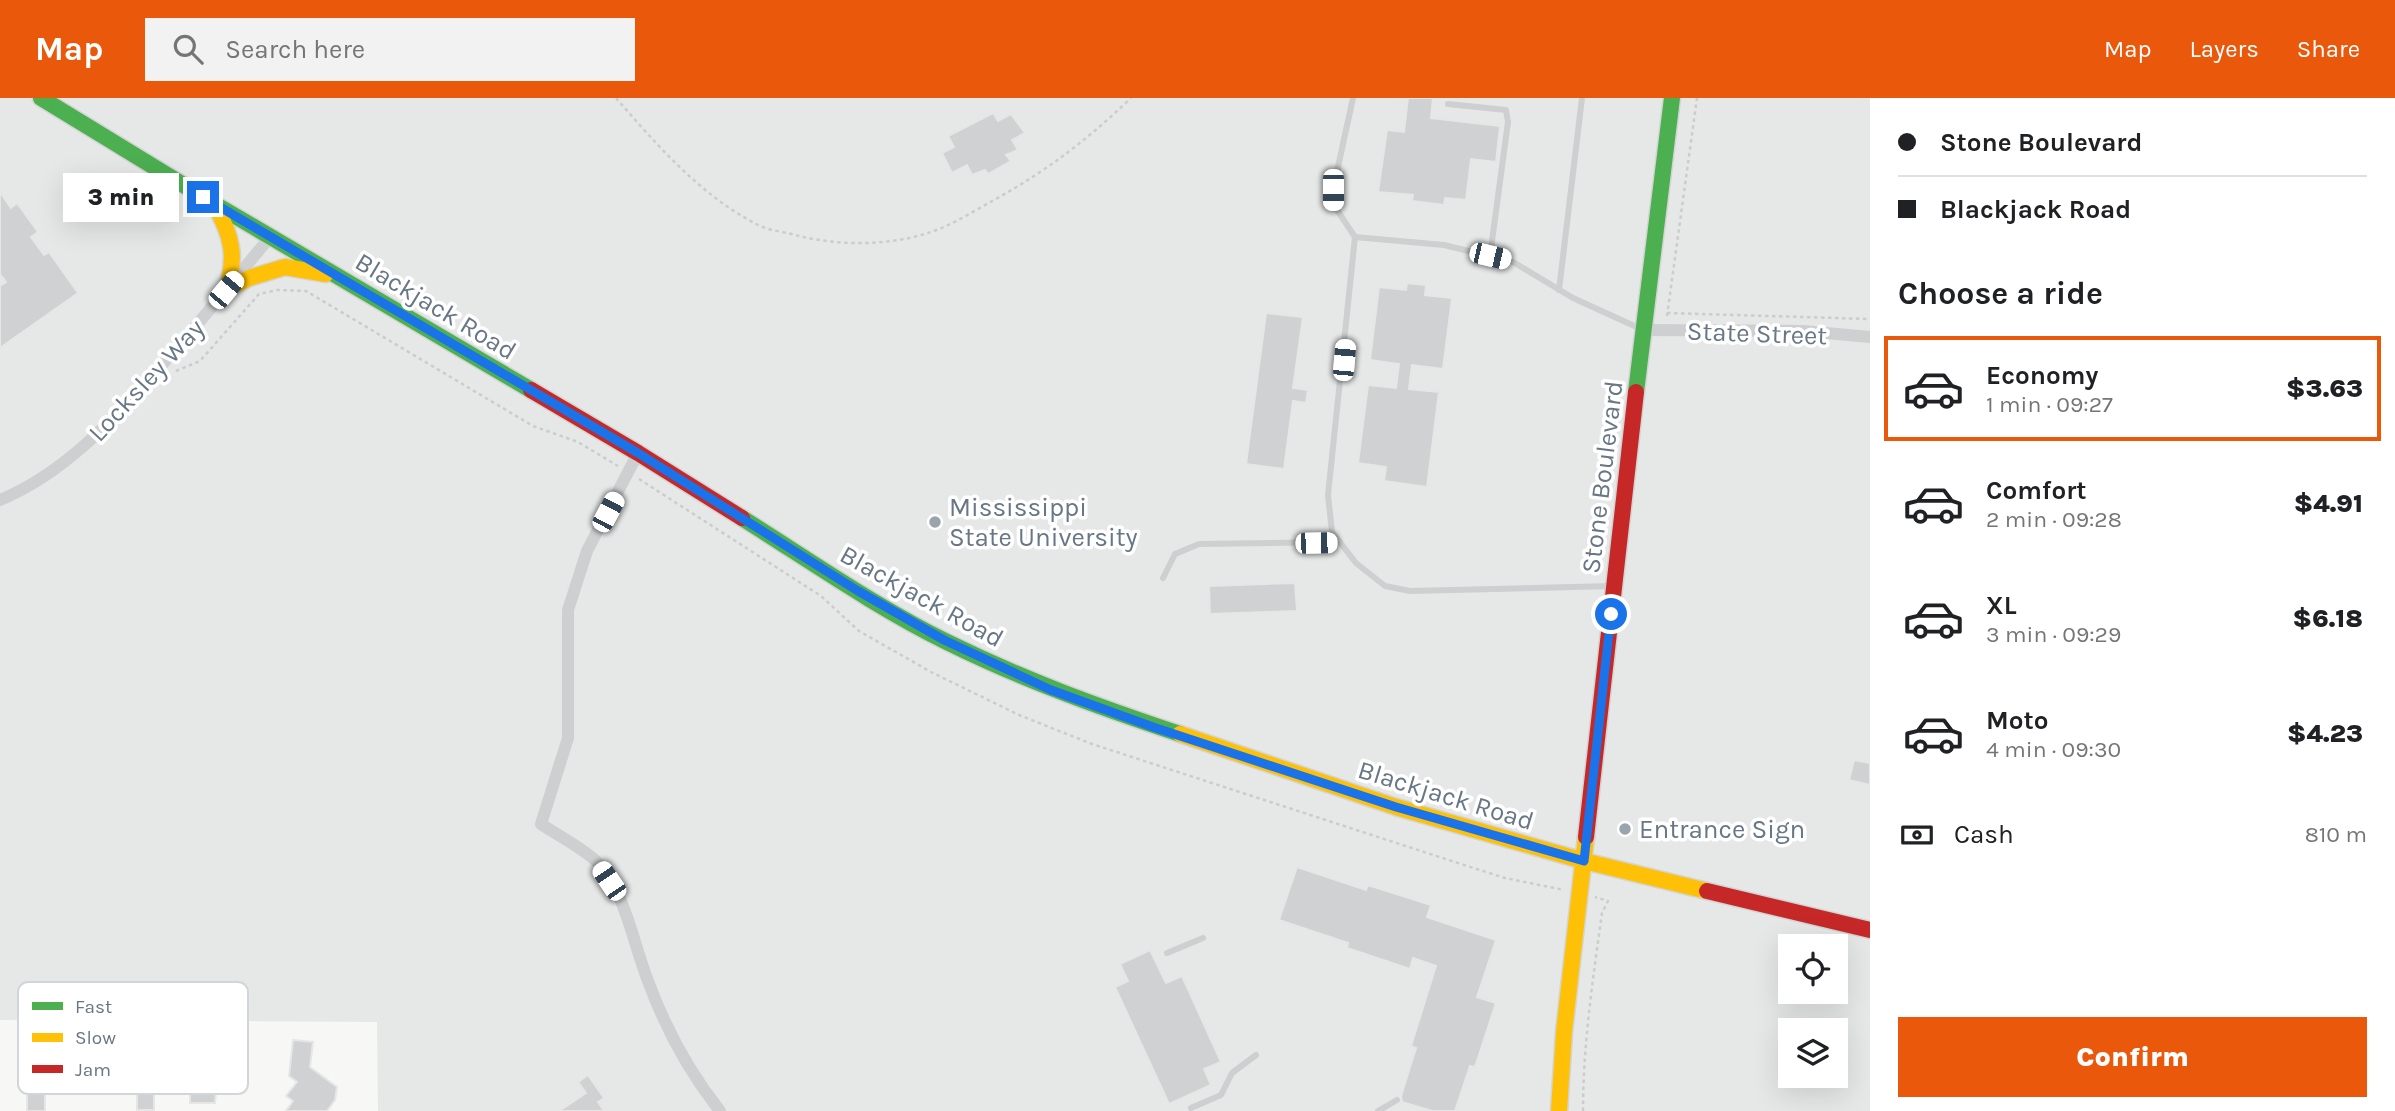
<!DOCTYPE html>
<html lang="en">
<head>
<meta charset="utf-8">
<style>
  :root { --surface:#fff; --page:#f2f2f2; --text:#202124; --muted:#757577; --line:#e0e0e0; --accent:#ea580c }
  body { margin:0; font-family:Karla,sans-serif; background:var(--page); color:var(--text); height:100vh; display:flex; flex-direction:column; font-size:26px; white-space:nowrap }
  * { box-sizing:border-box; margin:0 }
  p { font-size:23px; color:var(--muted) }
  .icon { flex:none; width:38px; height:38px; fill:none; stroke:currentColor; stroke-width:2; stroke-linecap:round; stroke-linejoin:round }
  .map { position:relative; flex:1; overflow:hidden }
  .details { display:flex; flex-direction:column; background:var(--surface); width:525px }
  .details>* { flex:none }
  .banner { display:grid; align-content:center; height:154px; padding:0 28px; background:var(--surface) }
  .buttons { position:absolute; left:1778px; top:836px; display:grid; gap:14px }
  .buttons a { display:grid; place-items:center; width:70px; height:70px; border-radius:0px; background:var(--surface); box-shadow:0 7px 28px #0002; font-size:35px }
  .end { position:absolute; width:32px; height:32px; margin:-16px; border:9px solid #1a73e8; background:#fff; box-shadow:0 0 0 4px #fff }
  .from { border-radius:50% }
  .bubble { position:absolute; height:49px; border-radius:0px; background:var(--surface); box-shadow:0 7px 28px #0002; font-size:23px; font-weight:800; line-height:49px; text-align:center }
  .car { position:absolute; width:21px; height:42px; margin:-21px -10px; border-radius:9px; box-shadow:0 0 5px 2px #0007; background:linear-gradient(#fff 24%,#345 0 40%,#fff 0 76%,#345 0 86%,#fff 0) }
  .banner b { display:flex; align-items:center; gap:24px; height:66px; font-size:26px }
  .banner b+b { border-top:2px solid var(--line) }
  .banner i { width:18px; height:18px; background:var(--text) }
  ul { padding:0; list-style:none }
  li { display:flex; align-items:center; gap:21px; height:105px; margin:0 14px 10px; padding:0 14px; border:4px solid transparent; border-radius:0px }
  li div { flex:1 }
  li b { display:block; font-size:26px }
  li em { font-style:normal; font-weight:800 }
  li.current { border-color:var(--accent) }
  li>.icon { width:63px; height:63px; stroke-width:1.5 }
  h2 { padding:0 28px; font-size:32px; line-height:84px }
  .pay { display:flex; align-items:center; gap:18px; height:77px; padding:0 28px; font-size:26px }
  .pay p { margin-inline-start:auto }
  .cta { display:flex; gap:14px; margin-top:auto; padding:14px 28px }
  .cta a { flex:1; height:80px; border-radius:0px; background:var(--accent); color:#fff; font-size:28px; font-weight:800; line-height:80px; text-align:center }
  header { display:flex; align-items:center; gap:42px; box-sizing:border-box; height:98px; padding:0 35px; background:var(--accent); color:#fff }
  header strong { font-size:33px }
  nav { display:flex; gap:38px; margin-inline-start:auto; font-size:24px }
  .search { width:490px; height:63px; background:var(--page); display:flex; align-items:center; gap:18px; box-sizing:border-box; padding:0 24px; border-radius:0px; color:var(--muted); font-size:26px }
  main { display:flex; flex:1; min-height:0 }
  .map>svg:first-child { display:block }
</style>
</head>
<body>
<header>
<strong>Map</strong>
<div class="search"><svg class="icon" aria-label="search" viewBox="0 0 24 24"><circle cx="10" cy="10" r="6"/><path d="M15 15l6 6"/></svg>Search here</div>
<nav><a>Map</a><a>Layers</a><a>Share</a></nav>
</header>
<main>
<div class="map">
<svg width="1870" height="1013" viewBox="0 0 1870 1013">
  <rect width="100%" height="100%" fill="#f7f7f6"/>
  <path fill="#e6e7e7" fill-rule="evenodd" d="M0,0H1870V1013H378L377,924L0,922ZM1790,849H1836V894H1790ZM1790,933H1836V978H1790Z"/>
  <g fill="#cfd1d2" stroke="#e6e6e6" stroke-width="2">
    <path d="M1408,0H1433L1431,20L1500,28L1496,64L1471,61L1466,102L1445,100L1444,107L1412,103L1413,97L1378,94L1387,32L1404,34Z"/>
    <path d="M993,15L998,23L1011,16L1025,35L1012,42L1018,52L1006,57L1011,63L988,76L985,72L972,77L967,67L952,75L942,55L954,49L948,38Z"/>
    <path d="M0,94L11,110L17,105L38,134L31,139L44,157L49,154L78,195L0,250V188L6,184L0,176Z"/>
    <path d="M1407,185L1426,187L1425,197L1452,200L1443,271L1412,267L1409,291L1439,294L1427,389L1384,383L1386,369L1358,365L1368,287L1396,290L1399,266L1370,262L1379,189L1406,192Z"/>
    <path d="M1266,215L1303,219L1293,290L1308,292L1306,305L1293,303L1284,371L1246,366Z"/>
    <path d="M1295,485L1297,513L1210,516L1209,488Z"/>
    <path d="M1854,662L1870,665V687L1849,682Z"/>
    <path d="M1297,769L1366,792L1368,787L1431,807L1427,819L1496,842L1477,899L1496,905L1475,969L1470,968L1455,1013H1432L1402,1004L1401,998L1416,950L1411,948L1436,868L1413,860L1410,871L1347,850L1348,845L1279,822Z"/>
    <path d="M1150,852L1166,885L1182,878L1221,964L1204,971L1211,987L1169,1006L1115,889L1128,883L1120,866Z"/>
    <path d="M293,942L313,944L310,969L337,989L335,1002L327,1013H286L293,1003L286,998L297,984L289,978Z"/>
    <path d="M60,950H76L77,979L67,980V992H45V1013H27V981H33V960H60Z"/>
    <path d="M137,950H154V1012H137V995H100V958H137Z"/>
    <path d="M223,960H241V993H216L215,1005H190V995H180V973H223Z"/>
    <path d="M588,977L604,1000L598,1004L604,1013H559L586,995L578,984Z"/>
  </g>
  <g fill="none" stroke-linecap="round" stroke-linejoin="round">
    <defs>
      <g id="fast">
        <path d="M41,0L213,105L531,292"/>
        <path d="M1636,294L1672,0"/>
        <path d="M742,420C809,462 876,509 947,544C1024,582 1099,609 1180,636"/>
      </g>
      <g id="slow">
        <path d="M215,108C232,137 237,160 226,192"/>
        <path d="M226,192L249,180L285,169L326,176"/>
        <path d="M1180,636L1396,709L1584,763L1707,793"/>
        <path d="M1559,1013L1564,934L1586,739"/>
      </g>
      <g id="jam">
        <path d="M531,292L638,355L742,420"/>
        <path d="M1586,739L1636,294"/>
        <path d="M1707,793L1870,832"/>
      </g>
    </defs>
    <use href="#fast" stroke="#d3d4d4" stroke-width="19"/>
    <use href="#slow" stroke="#d3d4d4" stroke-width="19"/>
    <use href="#jam" stroke="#d3d4d4" stroke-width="19"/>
    <g stroke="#ccc" stroke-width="2.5" stroke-dasharray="3.5 3.5" stroke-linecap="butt">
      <path d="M616,0C657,47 701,98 758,127C770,133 786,134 799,138C844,149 900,148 944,129C962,121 979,110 996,101C1049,71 1087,42 1131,0"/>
      <path d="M1667,215L1870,221"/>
      <path d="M1667,218L1697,0"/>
      <path d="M176,273L200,263L259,196L277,192L306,193L533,328L578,344L618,368"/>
      <path d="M639,381L821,498L859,533L931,574L1019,617L1092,646L1461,766L1505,780L1564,792"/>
      <path d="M1583,1013C1583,947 1593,880 1602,815L1608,803L1595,799"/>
    </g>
    <g stroke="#cdcfd0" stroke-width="6">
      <path d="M1353,0L1333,92V106L1355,139L1444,147L1513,164L1573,200L1641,231"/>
      <path d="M1448,6L1506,12L1508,24L1490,158"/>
      <path d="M1355,139L1328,397L1332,434L1356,465L1385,488L1410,493L1612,488"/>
      <path d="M1559,192L1582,0"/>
      <path d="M1163,480L1175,456L1199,446L1340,444"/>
      <path d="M1167,855L1203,840"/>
      <path d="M1191,1010L1221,997L1232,975L1256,957"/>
      <path d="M1378,1013L1397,1002"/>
    </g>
    <g stroke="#cdcfd0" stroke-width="12">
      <path d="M1643,232L1804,233L1870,239"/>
      <path d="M638,355L587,453L568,512V640L541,726C557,737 585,751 598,765C627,799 632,842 648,883C665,929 689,974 720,1013"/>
      <path d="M0,402C65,375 114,321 160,269C198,227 234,182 271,138"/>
    </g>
    <use href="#fast" stroke="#4caf50" stroke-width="16"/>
    <use href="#slow" stroke="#ffc107" stroke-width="16"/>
    <use href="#jam" stroke="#c62828" stroke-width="16"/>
  </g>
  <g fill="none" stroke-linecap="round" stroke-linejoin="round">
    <path stroke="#1a73e8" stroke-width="9" d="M203,99L638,355L858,493L944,542L1051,592L1153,629L1396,709L1584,763L1611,516"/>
  </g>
  <g fill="#9aa4ad" stroke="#fff" stroke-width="2.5">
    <circle cx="935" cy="424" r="7"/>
    <circle cx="1625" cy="731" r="7"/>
  </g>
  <g text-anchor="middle" stroke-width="7" stroke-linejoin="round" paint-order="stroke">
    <g font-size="26" fill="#687785" stroke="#fff">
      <text transform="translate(436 208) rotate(31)" y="9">Blackjack Road</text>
      <text transform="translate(1757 235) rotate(2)" y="9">State Street</text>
      <text transform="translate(146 282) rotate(-47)" y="9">Locksley Way</text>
      <text transform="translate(1602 379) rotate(-83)" y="9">Stone Boulevard</text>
      <text transform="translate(922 498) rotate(29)" y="9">Blackjack Road</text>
      <text transform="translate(1446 697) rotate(17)" y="9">Blackjack Road</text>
    </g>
    <g font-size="26" fill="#687785" stroke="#fff" text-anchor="start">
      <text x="949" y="418">Mississippi<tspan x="949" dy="30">State University</tspan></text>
      <text x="1639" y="740">Entrance Sign</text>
    </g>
  </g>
  <rect x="18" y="884" width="230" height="112" rx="10" fill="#fff" stroke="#d2d6da" stroke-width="2"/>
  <rect x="32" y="904" width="31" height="8" fill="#4caf50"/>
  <rect x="32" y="935" width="31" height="9" fill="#ffc107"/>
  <rect x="32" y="967" width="31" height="8" fill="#c62828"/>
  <g font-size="19" fill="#687785">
    <text x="75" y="915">Fast</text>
    <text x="75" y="946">Slow</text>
    <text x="75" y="978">Jam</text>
  </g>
</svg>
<div class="buttons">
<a><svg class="icon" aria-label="locate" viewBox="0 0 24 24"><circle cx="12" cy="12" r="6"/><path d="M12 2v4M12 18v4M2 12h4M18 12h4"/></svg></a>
<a><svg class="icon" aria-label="layers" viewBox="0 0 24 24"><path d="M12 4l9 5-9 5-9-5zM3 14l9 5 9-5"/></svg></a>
</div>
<i class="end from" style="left:1611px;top:516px"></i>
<i class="end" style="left:203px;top:99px"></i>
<div class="bubble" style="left:63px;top:75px;width:116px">3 min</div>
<i class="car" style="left:1333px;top:92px;rotate:180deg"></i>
<i class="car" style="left:1490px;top:158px;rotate:103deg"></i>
<i class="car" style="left:226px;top:192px;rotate:40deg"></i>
<i class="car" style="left:1344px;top:262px;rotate:5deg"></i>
<i class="car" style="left:608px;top:414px;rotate:28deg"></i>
<i class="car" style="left:1316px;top:445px;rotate:89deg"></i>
<i class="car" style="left:609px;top:783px;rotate:326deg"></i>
</div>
<section class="details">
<div class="banner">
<b><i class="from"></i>Stone Boulevard</b>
<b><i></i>Blackjack Road</b>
</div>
<h2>Choose a ride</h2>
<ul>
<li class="current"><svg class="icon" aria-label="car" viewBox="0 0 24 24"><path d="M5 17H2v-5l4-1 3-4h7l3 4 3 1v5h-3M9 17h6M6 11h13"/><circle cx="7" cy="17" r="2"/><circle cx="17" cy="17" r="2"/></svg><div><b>Economy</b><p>1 min · 09:27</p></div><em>$3.63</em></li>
<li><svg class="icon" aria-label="car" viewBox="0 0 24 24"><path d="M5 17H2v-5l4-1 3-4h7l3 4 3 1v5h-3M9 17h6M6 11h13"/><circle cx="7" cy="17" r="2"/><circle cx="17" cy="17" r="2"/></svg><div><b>Comfort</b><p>2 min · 09:28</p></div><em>$4.91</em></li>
<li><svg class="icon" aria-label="car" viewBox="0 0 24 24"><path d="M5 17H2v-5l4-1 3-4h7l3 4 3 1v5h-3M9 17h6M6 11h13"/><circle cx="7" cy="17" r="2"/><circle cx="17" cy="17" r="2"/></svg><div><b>XL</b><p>3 min · 09:29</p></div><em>$6.18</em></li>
<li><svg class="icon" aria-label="car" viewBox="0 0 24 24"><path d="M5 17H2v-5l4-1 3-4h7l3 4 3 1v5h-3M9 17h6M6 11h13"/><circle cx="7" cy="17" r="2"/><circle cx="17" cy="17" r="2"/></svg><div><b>Moto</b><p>4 min · 09:30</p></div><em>$4.23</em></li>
</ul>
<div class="pay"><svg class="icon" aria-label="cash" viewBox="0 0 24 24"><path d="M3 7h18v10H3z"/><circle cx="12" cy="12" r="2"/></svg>Cash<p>810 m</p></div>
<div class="cta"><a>Confirm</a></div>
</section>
</main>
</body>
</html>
